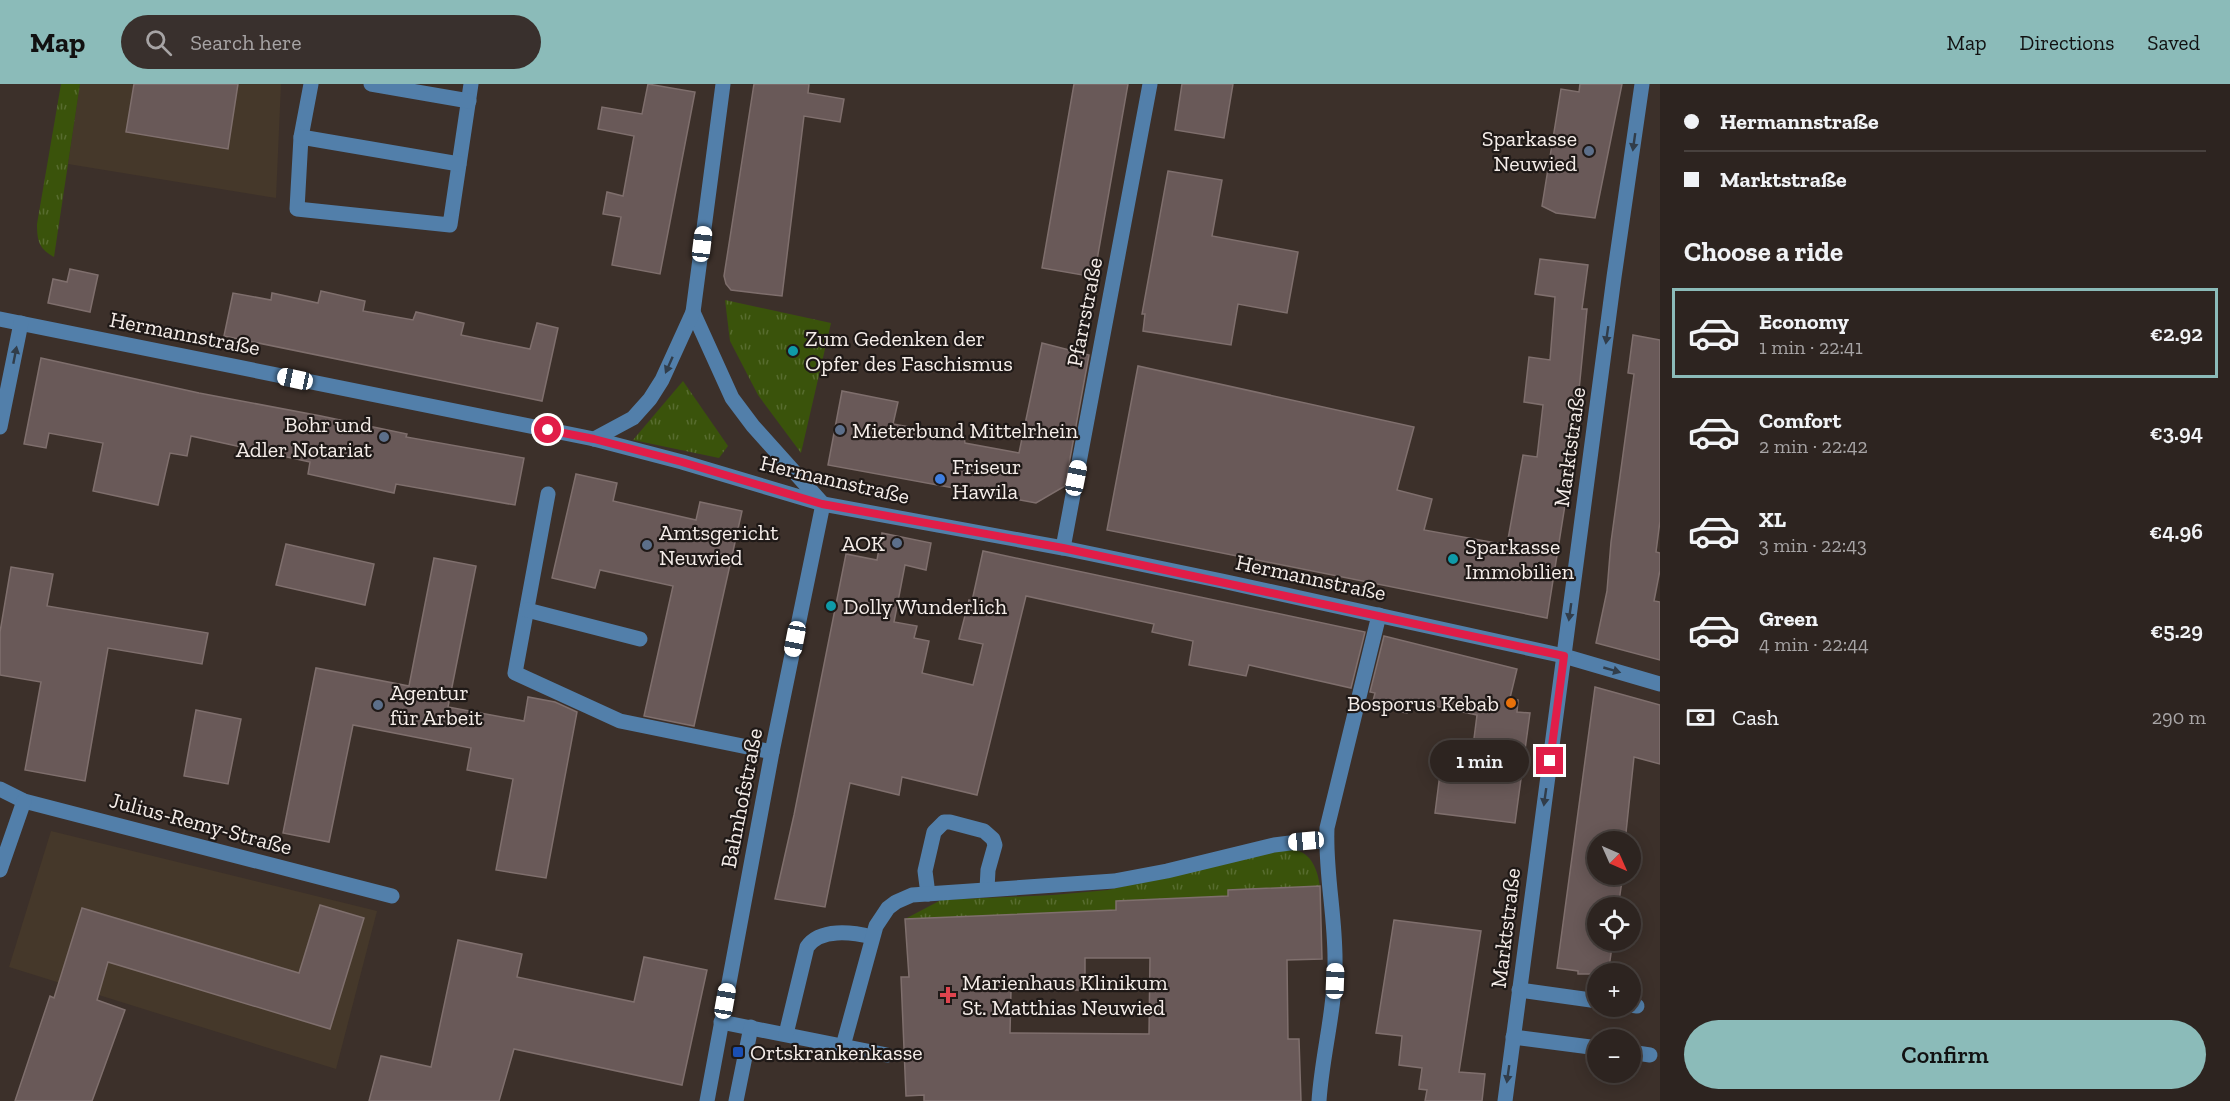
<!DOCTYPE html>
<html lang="en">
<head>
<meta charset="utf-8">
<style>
  :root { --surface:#2d2420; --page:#39302d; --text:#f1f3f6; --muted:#a7a4a5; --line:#48413e; --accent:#8bbbb9 }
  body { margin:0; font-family:"Zilla Slab",serif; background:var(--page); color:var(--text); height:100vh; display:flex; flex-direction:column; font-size:22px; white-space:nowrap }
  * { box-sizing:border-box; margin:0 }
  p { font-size:20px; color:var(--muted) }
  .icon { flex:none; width:33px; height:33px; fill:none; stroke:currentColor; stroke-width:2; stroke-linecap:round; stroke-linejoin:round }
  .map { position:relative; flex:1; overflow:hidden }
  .side { display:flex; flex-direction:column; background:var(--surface); width:570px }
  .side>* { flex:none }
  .guide { display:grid; align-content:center; height:132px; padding:0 24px; background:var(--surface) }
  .needle { width:39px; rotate:135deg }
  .buttons { position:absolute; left:1587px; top:747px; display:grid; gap:12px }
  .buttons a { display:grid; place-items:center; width:54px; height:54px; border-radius:50%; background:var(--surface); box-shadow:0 3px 15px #0003,0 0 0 2px var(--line); font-size:30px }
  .end { position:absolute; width:27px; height:27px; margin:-14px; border:8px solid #e11d48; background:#fff; box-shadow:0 0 0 3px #fff }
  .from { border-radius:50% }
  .bubble { position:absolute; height:42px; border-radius:21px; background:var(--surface); box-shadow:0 3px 15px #0003,0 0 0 2px var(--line); font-size:20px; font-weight:600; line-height:42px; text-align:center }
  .car { position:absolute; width:18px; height:36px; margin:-18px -9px; border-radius:8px; box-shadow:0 0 4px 2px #0007; background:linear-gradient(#fff 24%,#345 0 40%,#fff 0 76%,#345 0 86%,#fff 0) }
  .guide b { display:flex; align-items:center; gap:21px; height:57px; font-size:22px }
  .guide b+b { border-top:2px solid var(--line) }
  .guide i { width:15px; height:15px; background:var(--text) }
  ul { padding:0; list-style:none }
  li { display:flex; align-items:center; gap:18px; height:90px; margin:0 12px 9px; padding:0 12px; border:3px solid transparent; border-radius:0px }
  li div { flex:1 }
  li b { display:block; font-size:22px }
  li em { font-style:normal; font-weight:600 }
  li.selected { border-color:var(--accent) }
  li>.icon { width:54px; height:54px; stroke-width:1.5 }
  h2 { padding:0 24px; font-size:27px; line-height:72px }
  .pay { display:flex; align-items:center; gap:15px; height:66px; padding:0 24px; font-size:22px }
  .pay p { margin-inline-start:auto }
  .primary-button { display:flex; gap:12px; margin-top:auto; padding:12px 24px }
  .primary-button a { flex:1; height:69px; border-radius:36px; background:var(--accent); color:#111; font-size:24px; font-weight:600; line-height:69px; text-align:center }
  header { display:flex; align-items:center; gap:36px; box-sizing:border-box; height:84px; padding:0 30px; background:var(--accent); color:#111 }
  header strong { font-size:28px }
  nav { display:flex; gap:33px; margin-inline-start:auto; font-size:21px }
  .search { width:420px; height:54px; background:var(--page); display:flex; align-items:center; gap:15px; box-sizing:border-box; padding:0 21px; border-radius:33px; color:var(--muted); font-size:22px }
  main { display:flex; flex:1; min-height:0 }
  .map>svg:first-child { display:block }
</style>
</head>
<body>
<header>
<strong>Map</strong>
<div class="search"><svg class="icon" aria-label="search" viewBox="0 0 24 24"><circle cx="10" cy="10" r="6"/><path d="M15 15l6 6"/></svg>Search here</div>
<nav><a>Map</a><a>Directions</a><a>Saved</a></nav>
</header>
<main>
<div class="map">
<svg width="1660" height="1017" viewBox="0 0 1660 1017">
  <defs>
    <pattern id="grass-tufts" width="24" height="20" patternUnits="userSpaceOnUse" patternTransform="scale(1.5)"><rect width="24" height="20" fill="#3a530b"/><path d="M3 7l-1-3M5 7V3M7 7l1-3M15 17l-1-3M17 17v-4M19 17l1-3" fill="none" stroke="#576c2f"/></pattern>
  </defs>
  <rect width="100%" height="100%" fill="#3c302a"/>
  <g fill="#45382a">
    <path d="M80,0H281L276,114L68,80Z"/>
    <path d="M51,747L377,827L336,985L9,883Z"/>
  </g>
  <g fill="url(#grass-tufts)">
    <path d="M61,0H80L54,173C39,165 37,157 37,140Z"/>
    <path d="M725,216L831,239L801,369L758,311L730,257Z"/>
    <path d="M683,297L728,362L719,374L633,356Z"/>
    <path d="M1289,765C1310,766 1317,783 1320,802L1228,812L1116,817V826L905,835L941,816L1053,811L1108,806Z"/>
  </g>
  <g fill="#695958" stroke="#7f6f6d" stroke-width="1.5" fill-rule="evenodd">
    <path d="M134,0H238L228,65L126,48Z"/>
    <path d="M648,0L695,8L660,190L612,181L621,133L603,130L607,108L623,112L634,52L598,45L602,23L642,30Z"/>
    <path d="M754,0H809L808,9L844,15L840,38L804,32L782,212L731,206L726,200L724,192Z"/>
    <path d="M1074,0H1128L1094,193L1042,184Z"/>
    <path d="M1182,0H1233L1224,54L1175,46Z"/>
    <path d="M1580,0H1622L1595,134L1556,129L1542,122L1561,5L1579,8Z"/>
    <path d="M1168,87L1222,96L1212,152L1298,168L1287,229L1238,220L1231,261L1143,247L1145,230H1142Z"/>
    <path d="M1540,175L1588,181L1582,225H1587L1572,377L1547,534L1107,446L1138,282L1414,343L1397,406L1432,415L1424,446L1507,461L1523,371L1537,373L1543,321L1524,318L1529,273L1550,276L1555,213L1535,210Z"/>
    <path d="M70,185L98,191L90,228L48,219L53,195L67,198Z"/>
    <path d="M321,207L365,217L363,227L413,236L416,228L464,239L461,251L530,265L537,239L558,244L542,317L224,252L233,209L271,216L272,209L318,219Z"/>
    <path d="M1633,251L1660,256V437L1656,468L1660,469V486L1654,517L1660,518V576L1596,559L1607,507L1611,458L1634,290L1628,289Z"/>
    <path d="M1042,259L1089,271L1065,402L1036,419L828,381L842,307L898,318L893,340L964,353L965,359L1019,369Z"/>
    <path d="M41,274L199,309L321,332L407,350L406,353L524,374L515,421L396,400L394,409L308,390L310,378L191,352L187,372L170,369L158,421L93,407L103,359L49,349L46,364L24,360Z"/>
    <path d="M576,390L617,399L613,417L696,436L700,418L742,427L694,642L644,632L673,502L600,486L595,504L552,494Z"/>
    <path d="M882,449L931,459L926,486L905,481L894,538L917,542L914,554L929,557L922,589L973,601L983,560L959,555L969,516L972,517L983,467L1365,548L1351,604L1249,581L1246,592L1189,581L1193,557L1152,548L1154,540L1026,512L977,711L902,693L899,711L850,699L825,823L775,815L794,731L846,470L877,476Z"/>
    <path d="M286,460L374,480L365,521L276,501Z"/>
    <path d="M434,474L476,482L448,623L524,637L528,613L555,618L577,628L546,794L496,786L513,695L467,686L471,664L353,641L329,758L283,749L316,584L409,602Z"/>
    <path d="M11,483L53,490L47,522L208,549L202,580L108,564L85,697L25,686L41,598L0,591V548Z"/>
    <path d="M1384,552L1517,585L1510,614L1518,616L1517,628L1530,629L1515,739L1435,729L1443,666L1472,670L1477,631L1411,617L1407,629L1372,621L1375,609L1370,608Z"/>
    <path d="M1595,603L1660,621V680L1634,673L1625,758H1598V790H1623L1618,824H1598V856H1613L1608,890H1578V887L1557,884Z"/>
    <path d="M196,626L241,635L228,700L184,692Z"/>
    <path d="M1320,802L1322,875L1287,876L1288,955H1299L1301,1017H924V1011L906,1012L901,893H909L905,835L1116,826V817L1228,812V806ZM1085,874H1150L1149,950L1010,949L1011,906H1085Z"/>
    <path d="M320,821L364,834L330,945L108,878L97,916L125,926L92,1017H15L50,912L54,914L82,824L299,889Z"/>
    <path d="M1394,836L1481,847L1459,988L1485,990L1482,1017H1425L1427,1006L1419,1005L1422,984L1399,981L1402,952L1376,949Z"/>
    <path d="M458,856L522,870L517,893L634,918L644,873L707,886L682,1001L514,965L499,1017H369L381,972L431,983Z"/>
  </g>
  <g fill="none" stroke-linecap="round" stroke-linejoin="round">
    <g stroke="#527faa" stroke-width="15">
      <path d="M311,0L301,53L297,125L450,141L471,0"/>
      <path d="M371,0L469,17"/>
      <path d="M301,53L459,80"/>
      <path d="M693,228L732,314L753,342L823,420"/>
      <path d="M0,235L594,355L682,378L823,420L1063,464L1222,497L1564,572L1660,600"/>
      <path d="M0,343L21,239"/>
      <path d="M594,355L633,334L650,315L662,296L693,228L723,0"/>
      <path d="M548,410L515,589L620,637L772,668"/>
      <path d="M1063,464L1150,0"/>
      <path d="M527,526L640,555"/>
      <path d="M0,705L24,717L392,812"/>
      <path d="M0,786L24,717"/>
      <path d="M928,810L925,787L934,748L944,738H950L984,747L993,755L995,761L988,786L987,805"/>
      <path d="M1519,906L1598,917"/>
      <path d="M1630,921L1637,922"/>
      <path d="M721,938L887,971"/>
      <path d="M786,950L807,863C820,844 852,848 872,853"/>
      <path d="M1513,953L1598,964"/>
      <path d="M843,962L876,842L888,824L896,818L912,811L1114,797L1167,787L1274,761L1306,757H1326"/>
      <path d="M1630,968L1650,971"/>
      <path d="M707,1017L772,668L823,420"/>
      <path d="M736,1017L751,943"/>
      <path d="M1319,1017C1322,971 1335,927 1335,881C1336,835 1325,789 1327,744L1379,531"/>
      <path d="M1505,1017L1614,193L1642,0"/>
    </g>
  </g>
  <defs><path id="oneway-solid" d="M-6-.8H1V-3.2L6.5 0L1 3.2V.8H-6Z" transform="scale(1.5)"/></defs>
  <g fill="#313d4a">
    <use href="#oneway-solid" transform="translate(1634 58) rotate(98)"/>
    <use href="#oneway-solid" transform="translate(1607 251) rotate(98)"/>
    <use href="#oneway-solid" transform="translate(15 271) rotate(-79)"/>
    <use href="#oneway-solid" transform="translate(669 281) rotate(114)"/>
    <use href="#oneway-solid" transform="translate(1570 528) rotate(98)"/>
    <use href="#oneway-solid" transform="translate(1612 586) rotate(16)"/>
    <use href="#oneway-solid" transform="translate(1545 713) rotate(98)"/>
    <use href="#oneway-solid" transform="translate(1508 990) rotate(98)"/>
  </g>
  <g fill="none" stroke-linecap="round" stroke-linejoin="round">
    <path stroke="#e11d48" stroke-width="8" d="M548,346L594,355L682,378L822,420L1063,464L1564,572L1550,677"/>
  </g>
  <g fill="#5c6f8a" stroke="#1f1917" stroke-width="2">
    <circle cx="1589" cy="67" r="6"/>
    <circle cx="840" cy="346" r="6"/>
    <circle cx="384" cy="353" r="6"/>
    <circle cx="897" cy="459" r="6"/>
    <circle cx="647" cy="461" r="6"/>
    <circle cx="378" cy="621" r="6"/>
  </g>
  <g fill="#0f9aa8" stroke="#1f1917" stroke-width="2">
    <circle cx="793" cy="267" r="6"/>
    <circle cx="1453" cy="475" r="6"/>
    <circle cx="831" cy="522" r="6"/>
  </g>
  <circle fill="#3f7fe0" stroke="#1f1917" stroke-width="2" cx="940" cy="395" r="6"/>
  <circle fill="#e8710a" stroke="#1f1917" stroke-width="2" cx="1511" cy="619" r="6"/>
  <path fill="#e0444e" stroke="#1f1917" stroke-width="2" d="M945 902h6v6h6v6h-6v6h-6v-6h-6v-6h6z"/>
  <rect fill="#1a4fb4" stroke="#1f1917" stroke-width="2" x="732" y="962" width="12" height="12" rx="3"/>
  <g text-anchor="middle" stroke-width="4.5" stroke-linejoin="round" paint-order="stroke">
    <g font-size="22" fill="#f5ede9" stroke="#1f1917" text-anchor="start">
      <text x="1577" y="62" text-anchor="end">Sparkasse<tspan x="1577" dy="25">Neuwied</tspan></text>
      <text x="805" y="262">Zum Gedenken der<tspan x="805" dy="25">Opfer des Faschismus</tspan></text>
      <text x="372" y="348" text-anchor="end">Bohr und<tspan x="372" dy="25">Adler Notariat</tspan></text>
      <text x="852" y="354">Mieterbund Mittelrhein</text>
      <text x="952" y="390">Friseur<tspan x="952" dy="25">Hawila</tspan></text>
      <text x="659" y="456">Amtsgericht<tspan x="659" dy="25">Neuwied</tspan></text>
      <text x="885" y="467" text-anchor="end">AOK</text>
      <text x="1465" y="470">Sparkasse<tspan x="1465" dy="25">Immobilien</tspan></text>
      <text x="843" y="530">Dolly Wunderlich</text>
      <text x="390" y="616">Agentur<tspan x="390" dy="25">für Arbeit</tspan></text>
      <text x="1499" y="627" text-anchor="end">Bosporus Kebab</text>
      <text x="962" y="906">Marienhaus Klinikum<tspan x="962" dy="25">St. Matthias Neuwied</tspan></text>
      <text x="750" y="976">Ortskrankenkasse</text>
    </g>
    <g font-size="22" fill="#f5ede9" stroke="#1f1917">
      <text transform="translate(1084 228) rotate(-79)" y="8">Pfarrstraße</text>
      <text transform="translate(185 249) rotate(11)" y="8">Hermannstraße</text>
      <text transform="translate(1569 363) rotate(-82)" y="8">Marktstraße</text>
      <text transform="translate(835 395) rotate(13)" y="8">Hermannstraße</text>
      <text transform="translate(1311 493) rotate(12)" y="8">Hermannstraße</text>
      <text transform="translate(741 714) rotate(-79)" y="8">Bahnhofstraße</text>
      <text transform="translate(201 739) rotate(15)" y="8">Julius-Remy-Straße</text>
      <text transform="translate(1505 844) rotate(-83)" y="8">Marktstraße</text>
    </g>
  </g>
</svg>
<div class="buttons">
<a><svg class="needle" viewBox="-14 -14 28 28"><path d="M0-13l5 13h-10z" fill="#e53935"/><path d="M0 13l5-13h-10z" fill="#a7a4a5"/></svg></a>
<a><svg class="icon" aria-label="locate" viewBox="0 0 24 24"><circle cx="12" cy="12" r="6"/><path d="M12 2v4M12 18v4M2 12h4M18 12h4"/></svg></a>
<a>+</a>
<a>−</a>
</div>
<i class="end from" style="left:548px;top:346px"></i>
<i class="end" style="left:1550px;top:677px"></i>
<div class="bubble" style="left:1430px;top:656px;width:99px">1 min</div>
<i class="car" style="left:702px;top:160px;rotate:7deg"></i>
<i class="car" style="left:295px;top:295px;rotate:282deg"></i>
<i class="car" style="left:1076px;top:394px;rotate:11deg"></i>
<i class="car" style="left:795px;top:555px;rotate:191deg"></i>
<i class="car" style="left:1306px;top:757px;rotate:265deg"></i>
<i class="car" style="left:1335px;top:897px;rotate:2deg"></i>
<i class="car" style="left:725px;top:917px;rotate:10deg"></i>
</div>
<section class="side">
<div class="guide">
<b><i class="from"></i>Hermannstraße</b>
<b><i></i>Marktstraße</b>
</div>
<h2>Choose a ride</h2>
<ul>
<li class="selected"><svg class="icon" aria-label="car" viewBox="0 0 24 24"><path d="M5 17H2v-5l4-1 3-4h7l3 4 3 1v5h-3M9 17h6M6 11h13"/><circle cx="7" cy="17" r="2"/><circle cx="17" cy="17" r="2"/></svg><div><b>Economy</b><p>1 min · 22:41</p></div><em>€2.92</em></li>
<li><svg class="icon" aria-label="car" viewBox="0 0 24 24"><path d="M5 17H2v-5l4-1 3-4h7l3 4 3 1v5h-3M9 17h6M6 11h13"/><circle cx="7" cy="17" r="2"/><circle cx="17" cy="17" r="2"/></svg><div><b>Comfort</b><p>2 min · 22:42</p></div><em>€3.94</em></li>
<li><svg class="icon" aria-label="car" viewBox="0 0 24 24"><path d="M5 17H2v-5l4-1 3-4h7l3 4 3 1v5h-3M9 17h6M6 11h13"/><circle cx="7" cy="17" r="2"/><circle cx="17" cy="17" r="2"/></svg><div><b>XL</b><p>3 min · 22:43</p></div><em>€4.96</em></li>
<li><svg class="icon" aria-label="car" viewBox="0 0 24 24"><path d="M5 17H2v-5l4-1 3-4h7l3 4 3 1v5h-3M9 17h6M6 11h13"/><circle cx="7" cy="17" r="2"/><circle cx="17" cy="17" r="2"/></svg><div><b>Green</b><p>4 min · 22:44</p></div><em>€5.29</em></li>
</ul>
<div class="pay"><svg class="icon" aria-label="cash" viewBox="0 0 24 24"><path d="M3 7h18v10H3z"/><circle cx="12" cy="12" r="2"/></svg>Cash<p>290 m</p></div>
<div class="primary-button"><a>Confirm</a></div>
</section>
</main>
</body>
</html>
